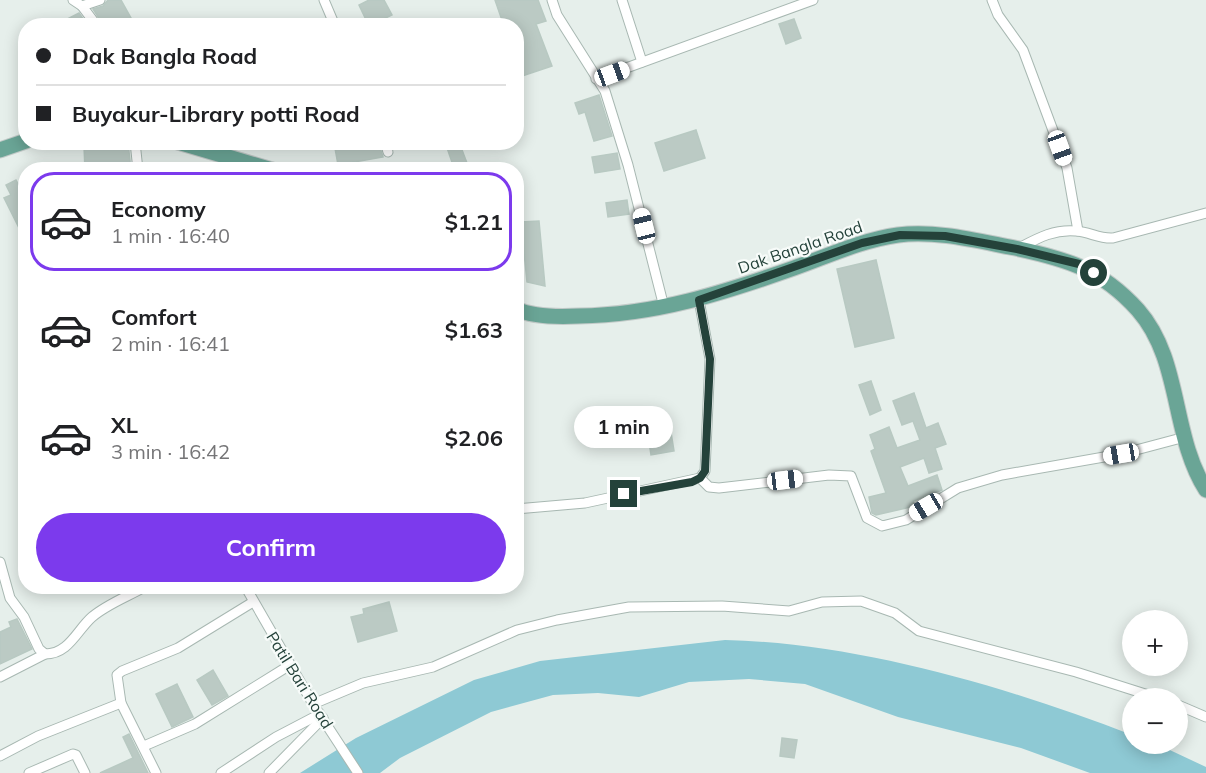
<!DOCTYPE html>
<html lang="en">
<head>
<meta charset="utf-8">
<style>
  :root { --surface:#fff; --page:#f2f2f2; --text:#202124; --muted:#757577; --line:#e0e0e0; --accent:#7c3aed }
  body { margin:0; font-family:Mulish,sans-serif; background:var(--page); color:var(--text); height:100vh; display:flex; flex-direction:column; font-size:22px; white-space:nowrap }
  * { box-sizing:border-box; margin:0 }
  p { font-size:20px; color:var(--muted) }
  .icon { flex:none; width:33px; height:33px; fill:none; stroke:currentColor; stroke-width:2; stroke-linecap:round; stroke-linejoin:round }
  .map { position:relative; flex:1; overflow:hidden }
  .side { position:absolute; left:18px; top:162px; width:506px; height:432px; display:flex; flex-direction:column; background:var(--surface); border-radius:24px; box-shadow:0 3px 15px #0003 }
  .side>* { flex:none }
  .hud { position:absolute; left:18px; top:18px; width:506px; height:132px; border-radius:24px; box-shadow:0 3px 15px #0003; display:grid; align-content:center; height:132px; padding:0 18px; background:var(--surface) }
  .tools { position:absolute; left:1122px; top:610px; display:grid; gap:12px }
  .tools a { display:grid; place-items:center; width:66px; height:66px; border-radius:50%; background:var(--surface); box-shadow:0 3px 15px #0003; font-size:30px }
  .end { position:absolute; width:27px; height:27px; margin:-14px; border:8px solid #24423a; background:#fff; box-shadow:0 0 0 3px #fff }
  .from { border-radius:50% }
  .bubble { position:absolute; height:42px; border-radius:21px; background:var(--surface); box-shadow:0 3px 15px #0003; font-size:20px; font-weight:700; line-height:42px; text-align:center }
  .car { position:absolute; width:18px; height:36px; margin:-18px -9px; border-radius:8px; box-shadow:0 0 4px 2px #0007; background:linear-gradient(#fff 24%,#345 0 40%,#fff 0 76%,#345 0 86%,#fff 0) }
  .hud b { display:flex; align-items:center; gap:21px; height:57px; font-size:22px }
  .hud b+b { border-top:2px solid var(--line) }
  .hud i { width:15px; height:15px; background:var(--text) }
  ul { padding:10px 0 0; list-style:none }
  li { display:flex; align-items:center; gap:18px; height:99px; margin:0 12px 9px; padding:0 6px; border:3px solid transparent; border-radius:24px }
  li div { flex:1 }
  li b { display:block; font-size:22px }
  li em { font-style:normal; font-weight:700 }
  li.selected { border-color:var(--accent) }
  li>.icon { width:54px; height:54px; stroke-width:1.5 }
  .primary-button { display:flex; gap:12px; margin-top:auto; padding:12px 18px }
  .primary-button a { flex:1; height:69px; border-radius:36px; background:var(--accent); color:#fff; font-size:24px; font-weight:700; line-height:69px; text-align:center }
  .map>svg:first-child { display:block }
</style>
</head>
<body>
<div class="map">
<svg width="1206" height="773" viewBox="0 0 1206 773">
  <rect width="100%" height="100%" fill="#e6efeb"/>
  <path fill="#8ec9d4" d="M725,640C858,643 1008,687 1132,735V744H1157L1206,767V773H1090L1021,748L898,717L805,684L749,679L689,682L639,697L598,693L553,695L491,712L400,758L380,773H300L356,738L474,680L540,661Z"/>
  <g fill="#bbcac4" stroke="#b8c9c2" stroke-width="1.5">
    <path d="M121,0L131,18L118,26H104L93,9L103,6L108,0Z"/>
    <path d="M369,0H384L392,15L369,26L359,5Z"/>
    <path d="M495,0H538L546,21L536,24L552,66L522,76L516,59V26H504Z"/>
    <path d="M79,13L88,26H54Z"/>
    <path d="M794,19L801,38L786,44L779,24Z"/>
    <path d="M599,95L612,136L594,141L585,112L579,114L575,103Z"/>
    <path d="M696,130L705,158L664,171L655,143Z"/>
    <path d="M364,142H378L383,157L338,165L335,148Z"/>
    <path d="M445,142H459L467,163L454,168Z"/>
    <path d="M128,143L131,170H85L84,146Z"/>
    <path d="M617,153L620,169L595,173L592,157Z"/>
    <path d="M16,180L21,189L26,187V242L4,198L11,195L6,185Z"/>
    <path d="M627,200L629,214L608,217L606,203Z"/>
    <path d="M539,221L545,286L527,282L521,222Z"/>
    <path d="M876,260L894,338L855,347L837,269Z"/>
    <path d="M871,381L881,410L870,415L859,385Z"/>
    <path d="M914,393L926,428L938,423L946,444L935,448L942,469L929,473L924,458L900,467L908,486L937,475L942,490L913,501L915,506L876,515L872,513L869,497L886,493L871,451L875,449L870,435L889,427L897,448L920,440L913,421L902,425L893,401Z"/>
    <path d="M670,426L674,451L651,455L647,429Z"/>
    <path d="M389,602L397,631L358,642L351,617L364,614L363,609Z"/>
    <path d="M17,619L32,649L0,664V632L11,627L9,622Z"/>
    <path d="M213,670L228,696L212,705L197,680Z"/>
    <path d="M177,684L193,717L172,727L156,694Z"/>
    <path d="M129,734L148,773H100L133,758L123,737Z"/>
    <path d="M782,738L797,740L794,758L780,756Z"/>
  </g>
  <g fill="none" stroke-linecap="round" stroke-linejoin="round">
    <defs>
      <g id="street">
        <path d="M73,0L82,6L97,26"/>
        <path d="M324,0L335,26"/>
        <path d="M552,0L557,15L605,91L628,165L664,307"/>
        <path d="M622,0L642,62"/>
        <path d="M992,0L998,15L1023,50L1067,168L1078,231"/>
        <path d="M82,6L100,0"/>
        <path d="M596,79L813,0"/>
        <path d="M135,142L138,170"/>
        <path d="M385,142L388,152"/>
        <path d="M1019,248C1038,238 1054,229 1076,231C1090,232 1099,239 1113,238L1206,213"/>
        <path d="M700,478L709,487L719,488L829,475L851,476L867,518L882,526L906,520L958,488L1002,475L1121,454L1185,437"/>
        <path d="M516,509L585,503L700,478L705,471L710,359L699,300"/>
        <path d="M0,562L10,598L24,617L39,649L45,654C69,654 77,630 92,617C107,604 129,596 146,586"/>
        <path d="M245,586L313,704L358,773"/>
        <path d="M0,677L45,654"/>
        <path d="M313,704L363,683L433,667L517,630L557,620L629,607L722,606L789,611L822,602L861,601L895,613L919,631L1076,672L1161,699"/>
        <path d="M1178,705L1206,717"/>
        <path d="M144,746L195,724L290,665"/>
        <path d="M0,756L38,736L121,703"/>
        <path d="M29,773L73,754L76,755L85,773"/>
        <path d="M156,773L121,703L117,675L122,671L178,648L253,602"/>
        <path d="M221,773L276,737L320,714"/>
        <path d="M269,773L323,718"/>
      </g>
      <g id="primary">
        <path d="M178,142L272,170"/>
        <path d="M0,150L26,141"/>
        <path d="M516,309C533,317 560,317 579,316C655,315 723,293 794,268C828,256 862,240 898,235C936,230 978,241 1015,248C1067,259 1101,269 1138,310C1182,360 1171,435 1206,490"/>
      </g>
    </defs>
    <use href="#street" stroke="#a8b8b2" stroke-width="11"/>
    <use href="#primary" stroke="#c2cac8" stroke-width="17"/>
    <use href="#street" stroke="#fff" stroke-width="9"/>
    <use href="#primary" stroke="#6aa596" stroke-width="15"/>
  </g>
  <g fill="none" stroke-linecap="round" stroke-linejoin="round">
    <path stroke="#24423a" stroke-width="8" d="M624,494L692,482L700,478L705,471L710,359L699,300L862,243L900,235L945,236L1017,249L1079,264L1094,273"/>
  </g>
  <g text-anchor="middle" stroke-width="4.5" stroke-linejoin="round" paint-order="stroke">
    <g font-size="16" fill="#24423a" stroke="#f7fbf9">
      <text transform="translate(800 247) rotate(-19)" y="6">Dak Bangla Road</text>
      <text transform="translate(300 680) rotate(58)" y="6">Patil Bari Road</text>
    </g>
  </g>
</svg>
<div class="tools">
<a>+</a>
<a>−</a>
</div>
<i class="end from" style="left:1094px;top:273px"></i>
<i class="end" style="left:624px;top:494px"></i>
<div class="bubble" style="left:574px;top:406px;width:99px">1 min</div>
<i class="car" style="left:612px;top:74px;rotate:70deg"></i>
<i class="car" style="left:1060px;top:148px;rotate:160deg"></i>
<i class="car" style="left:644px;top:226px;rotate:346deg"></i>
<i class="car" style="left:1121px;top:454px;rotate:260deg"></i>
<i class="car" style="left:785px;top:480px;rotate:83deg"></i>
<i class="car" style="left:926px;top:507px;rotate:239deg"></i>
<div class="hud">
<b><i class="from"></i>Dak Bangla Road</b>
<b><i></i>Buyakur-Library potti Road</b>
</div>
<section class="side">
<ul>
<li class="selected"><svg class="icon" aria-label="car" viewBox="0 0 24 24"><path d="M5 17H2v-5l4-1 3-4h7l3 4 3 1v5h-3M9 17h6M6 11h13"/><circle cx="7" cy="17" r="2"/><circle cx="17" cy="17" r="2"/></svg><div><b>Economy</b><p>1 min · 16:40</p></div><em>$1.21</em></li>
<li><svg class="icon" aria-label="car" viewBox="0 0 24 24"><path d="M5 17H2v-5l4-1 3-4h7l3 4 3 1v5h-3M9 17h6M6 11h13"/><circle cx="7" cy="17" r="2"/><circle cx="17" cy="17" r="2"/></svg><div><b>Comfort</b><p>2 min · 16:41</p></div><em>$1.63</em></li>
<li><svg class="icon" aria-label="car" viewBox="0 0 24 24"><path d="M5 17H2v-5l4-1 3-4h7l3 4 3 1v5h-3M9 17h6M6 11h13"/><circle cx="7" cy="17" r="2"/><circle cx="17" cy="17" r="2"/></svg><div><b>XL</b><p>3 min · 16:42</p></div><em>$2.06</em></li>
</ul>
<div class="primary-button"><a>Confirm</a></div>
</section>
</div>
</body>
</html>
